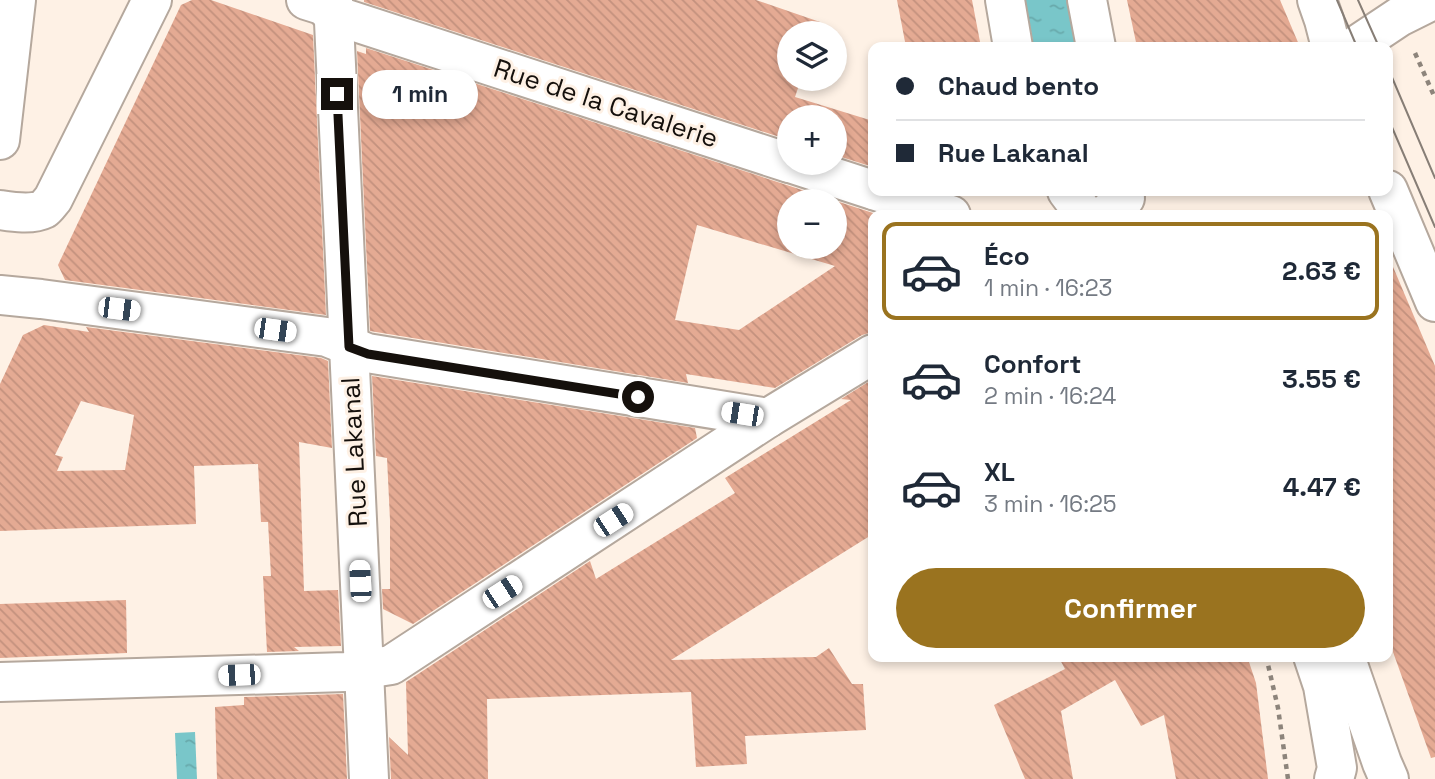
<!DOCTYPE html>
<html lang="fr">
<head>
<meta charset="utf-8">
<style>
  :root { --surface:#fff; --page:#f2f2f3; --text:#1f2937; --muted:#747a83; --line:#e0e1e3; --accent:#9a731f }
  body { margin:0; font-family:"Space Grotesk",sans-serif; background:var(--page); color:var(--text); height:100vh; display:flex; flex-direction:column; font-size:26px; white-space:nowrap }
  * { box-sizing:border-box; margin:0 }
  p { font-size:23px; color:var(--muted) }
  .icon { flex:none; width:38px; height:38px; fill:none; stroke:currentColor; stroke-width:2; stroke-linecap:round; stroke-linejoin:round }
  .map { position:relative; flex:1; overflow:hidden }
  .panel { position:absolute; left:868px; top:210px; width:525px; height:452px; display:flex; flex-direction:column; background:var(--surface); border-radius:14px; box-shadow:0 4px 10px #0003 }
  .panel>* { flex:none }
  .hud { position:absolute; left:868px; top:42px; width:525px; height:154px; border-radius:14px; box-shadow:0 4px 10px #0003; display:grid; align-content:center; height:154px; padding:0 28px; background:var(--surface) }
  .controls { position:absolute; left:777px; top:21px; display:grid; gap:14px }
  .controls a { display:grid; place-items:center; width:70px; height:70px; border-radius:50%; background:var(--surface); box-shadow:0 4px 10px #0003; font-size:35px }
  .end { position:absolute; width:32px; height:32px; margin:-16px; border:9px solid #15100c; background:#fff; box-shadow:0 0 0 4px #fff }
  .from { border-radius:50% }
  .bubble { position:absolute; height:49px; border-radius:24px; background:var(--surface); box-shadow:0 4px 10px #0003; font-size:23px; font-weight:700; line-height:49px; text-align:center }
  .car { position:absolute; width:21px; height:42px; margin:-21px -10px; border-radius:9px; box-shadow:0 0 5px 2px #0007; background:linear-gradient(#fff 24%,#345 0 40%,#fff 0 76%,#345 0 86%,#fff 0) }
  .hud b { display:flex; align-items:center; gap:24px; height:66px; font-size:26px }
  .hud b+b { border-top:2px solid var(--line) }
  .hud i { width:18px; height:18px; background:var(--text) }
  ul { padding:12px 0 0; list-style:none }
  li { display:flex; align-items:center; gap:21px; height:98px; margin:0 14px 10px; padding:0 14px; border:4px solid transparent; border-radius:14px }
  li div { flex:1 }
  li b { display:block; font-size:26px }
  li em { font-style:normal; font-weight:700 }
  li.active { border-color:var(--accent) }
  li>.icon { width:63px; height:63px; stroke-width:1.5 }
  .primary-button { display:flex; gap:14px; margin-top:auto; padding:14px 28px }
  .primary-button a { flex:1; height:80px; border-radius:42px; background:var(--accent); color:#fff; font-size:28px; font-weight:700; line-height:80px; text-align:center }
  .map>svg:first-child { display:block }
</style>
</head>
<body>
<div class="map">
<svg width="1435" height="779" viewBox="0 0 1435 779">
  <defs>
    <pattern id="water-ripples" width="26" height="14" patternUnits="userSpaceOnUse" patternTransform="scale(1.75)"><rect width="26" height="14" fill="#79c6c9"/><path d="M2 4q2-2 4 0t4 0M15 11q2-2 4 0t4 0" fill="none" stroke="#68a9ab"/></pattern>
    <pattern id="building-back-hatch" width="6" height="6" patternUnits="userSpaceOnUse" patternTransform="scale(1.75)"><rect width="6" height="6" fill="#e4aa93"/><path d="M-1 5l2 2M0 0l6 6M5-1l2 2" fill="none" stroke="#c3917e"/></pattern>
  </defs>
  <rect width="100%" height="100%" fill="#fef1e5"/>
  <g fill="url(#water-ripples)">
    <path d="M1025,0H1075L1084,47H1034Z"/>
    <path d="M195,732L197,779H177L175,733Z"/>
  </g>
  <g fill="url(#building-back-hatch)" fill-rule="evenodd">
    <path d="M192,0H211L313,35L326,315L65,280L58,265L181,5Z"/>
    <path d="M364,0H756L820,22L817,33H789V79H801L795,97L873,121V167L835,155V117H789V140L364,2Z"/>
    <path d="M897,0H972L981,47H906Z"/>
    <path d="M1127,0H1280L1300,47H1137Z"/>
    <path d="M366,48L873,213V332L862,335L775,388L686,374L688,383L370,331L357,51L366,54ZM789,201H835V247H789ZM697,225L835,266L739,330L675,320Z"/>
    <path d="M1388,255L1435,366V757L1431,758L1388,638Z"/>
    <path d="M44,325L89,332L86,327L321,358L328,361L332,448L299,442L304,591L338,590L341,646L294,647L299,651L267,652L263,576H271L268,522H261L258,464L194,466L196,524L0,531V384L23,335ZM81,401L134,415L125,470L57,471L63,457L55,455Z"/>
    <path d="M372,376L695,428L697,438L413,624L383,609L382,589H390V520L387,458L376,456Z"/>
    <path d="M873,379V534L671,660L816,657L829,648L852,684H863L866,730L745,736L747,764L696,767L691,692L487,699L488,779H391L389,737L408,755L406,682L590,561L596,579L735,493L725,478L851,400L841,399Z"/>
    <path d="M126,600L127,653L0,658V604Z"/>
    <path d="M1058,656H1247L1256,683L1268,779H1176L1164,715L1141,726L1115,680L1061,711L1073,779H1025L994,705L1065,669Z"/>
    <path d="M343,694L347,779H217L215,707L244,705V697Z"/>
  </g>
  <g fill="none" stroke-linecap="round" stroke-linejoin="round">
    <defs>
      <g id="street">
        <path d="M306,0L322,5L334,15L789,163"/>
        <path d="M333,0L369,779"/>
        <path d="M1317,0L1324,20L1331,47"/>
        <path d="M1354,47L1399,17L1433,0"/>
        <path d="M790,163L873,190"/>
        <path d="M1388,190L1435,302"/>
        <path d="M876,191L951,215"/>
        <path d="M0,210C13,212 32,215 44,209C47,207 51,201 53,199L152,0"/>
        <path d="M0,295L41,299L327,337L367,353L768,418"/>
        <path d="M0,682L346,672L391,665L768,418L873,354"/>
      </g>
      <g id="secondary">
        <path d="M1005,0L1013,47"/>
        <path d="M1087,0L1096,47"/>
        <path d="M0,140L16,0"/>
        <path d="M1067,191L1085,215"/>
        <path d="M1105,215L1125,198"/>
        <path d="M1313,656L1323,686L1337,768L1334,779"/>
        <path d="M1345,656L1382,763L1389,779"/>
      </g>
    </defs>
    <use href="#street" stroke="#b5a89d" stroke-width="42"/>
    <use href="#secondary" stroke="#b5a89d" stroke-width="42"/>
    <g stroke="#8d847b" stroke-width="4.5" stroke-dasharray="5 5" stroke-linecap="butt">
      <path d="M1415,53L1435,98"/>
      <path d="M1266,656L1278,708L1288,779"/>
    </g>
    <use href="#street" stroke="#fff" stroke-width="38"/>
    <use href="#secondary" stroke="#fff" stroke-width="38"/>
    <g stroke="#877e76" stroke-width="2">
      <path d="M1337,0L1357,47"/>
      <path d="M1358,0L1379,47"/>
      <path d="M1388,68L1435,178"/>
      <path d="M1388,118L1435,227"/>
    </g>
  </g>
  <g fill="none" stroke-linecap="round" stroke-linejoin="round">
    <path stroke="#15100c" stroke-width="9" d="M337,94L349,347L368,354L638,397"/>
  </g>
  <g text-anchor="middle" stroke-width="6" stroke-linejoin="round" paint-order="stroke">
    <g font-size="26" fill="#15100c" stroke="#fef1e5">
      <text transform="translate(606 103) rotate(18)" y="9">Rue de la Cavalerie</text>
      <text transform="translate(354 452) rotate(-93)" y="9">Rue Lakanal</text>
    </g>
  </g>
</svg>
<div class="controls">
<a><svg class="icon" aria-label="layers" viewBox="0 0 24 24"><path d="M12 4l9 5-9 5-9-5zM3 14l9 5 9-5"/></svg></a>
<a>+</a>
<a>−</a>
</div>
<i class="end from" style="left:638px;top:397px"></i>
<i class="end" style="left:337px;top:94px"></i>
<div class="bubble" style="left:362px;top:70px;width:116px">1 min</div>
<i class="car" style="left:119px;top:309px;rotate:97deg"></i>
<i class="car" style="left:275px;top:330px;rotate:98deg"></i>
<i class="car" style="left:742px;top:414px;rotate:279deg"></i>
<i class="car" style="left:613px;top:520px;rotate:57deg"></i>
<i class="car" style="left:360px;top:581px;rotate:357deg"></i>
<i class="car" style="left:502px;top:592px;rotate:57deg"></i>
<i class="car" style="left:239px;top:675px;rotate:268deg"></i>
<div class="hud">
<b><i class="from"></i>Chaud bento</b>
<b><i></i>Rue Lakanal</b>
</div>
<section class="panel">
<ul>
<li class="active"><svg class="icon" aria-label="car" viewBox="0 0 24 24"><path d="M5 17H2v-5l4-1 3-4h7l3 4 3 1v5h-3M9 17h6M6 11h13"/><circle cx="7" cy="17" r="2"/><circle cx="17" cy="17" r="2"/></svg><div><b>Éco</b><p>1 min · 16:23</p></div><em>2.63 €</em></li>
<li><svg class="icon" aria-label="car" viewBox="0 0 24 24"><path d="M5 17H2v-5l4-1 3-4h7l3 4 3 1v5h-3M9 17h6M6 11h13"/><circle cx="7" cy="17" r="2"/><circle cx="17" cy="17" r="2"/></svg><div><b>Confort</b><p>2 min · 16:24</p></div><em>3.55 €</em></li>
<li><svg class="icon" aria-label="car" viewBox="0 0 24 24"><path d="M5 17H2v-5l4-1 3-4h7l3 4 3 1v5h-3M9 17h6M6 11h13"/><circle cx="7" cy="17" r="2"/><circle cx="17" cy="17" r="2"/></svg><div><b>XL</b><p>3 min · 16:25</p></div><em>4.47 €</em></li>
</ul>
<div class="primary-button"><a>Confirmer</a></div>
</section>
</div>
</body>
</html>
